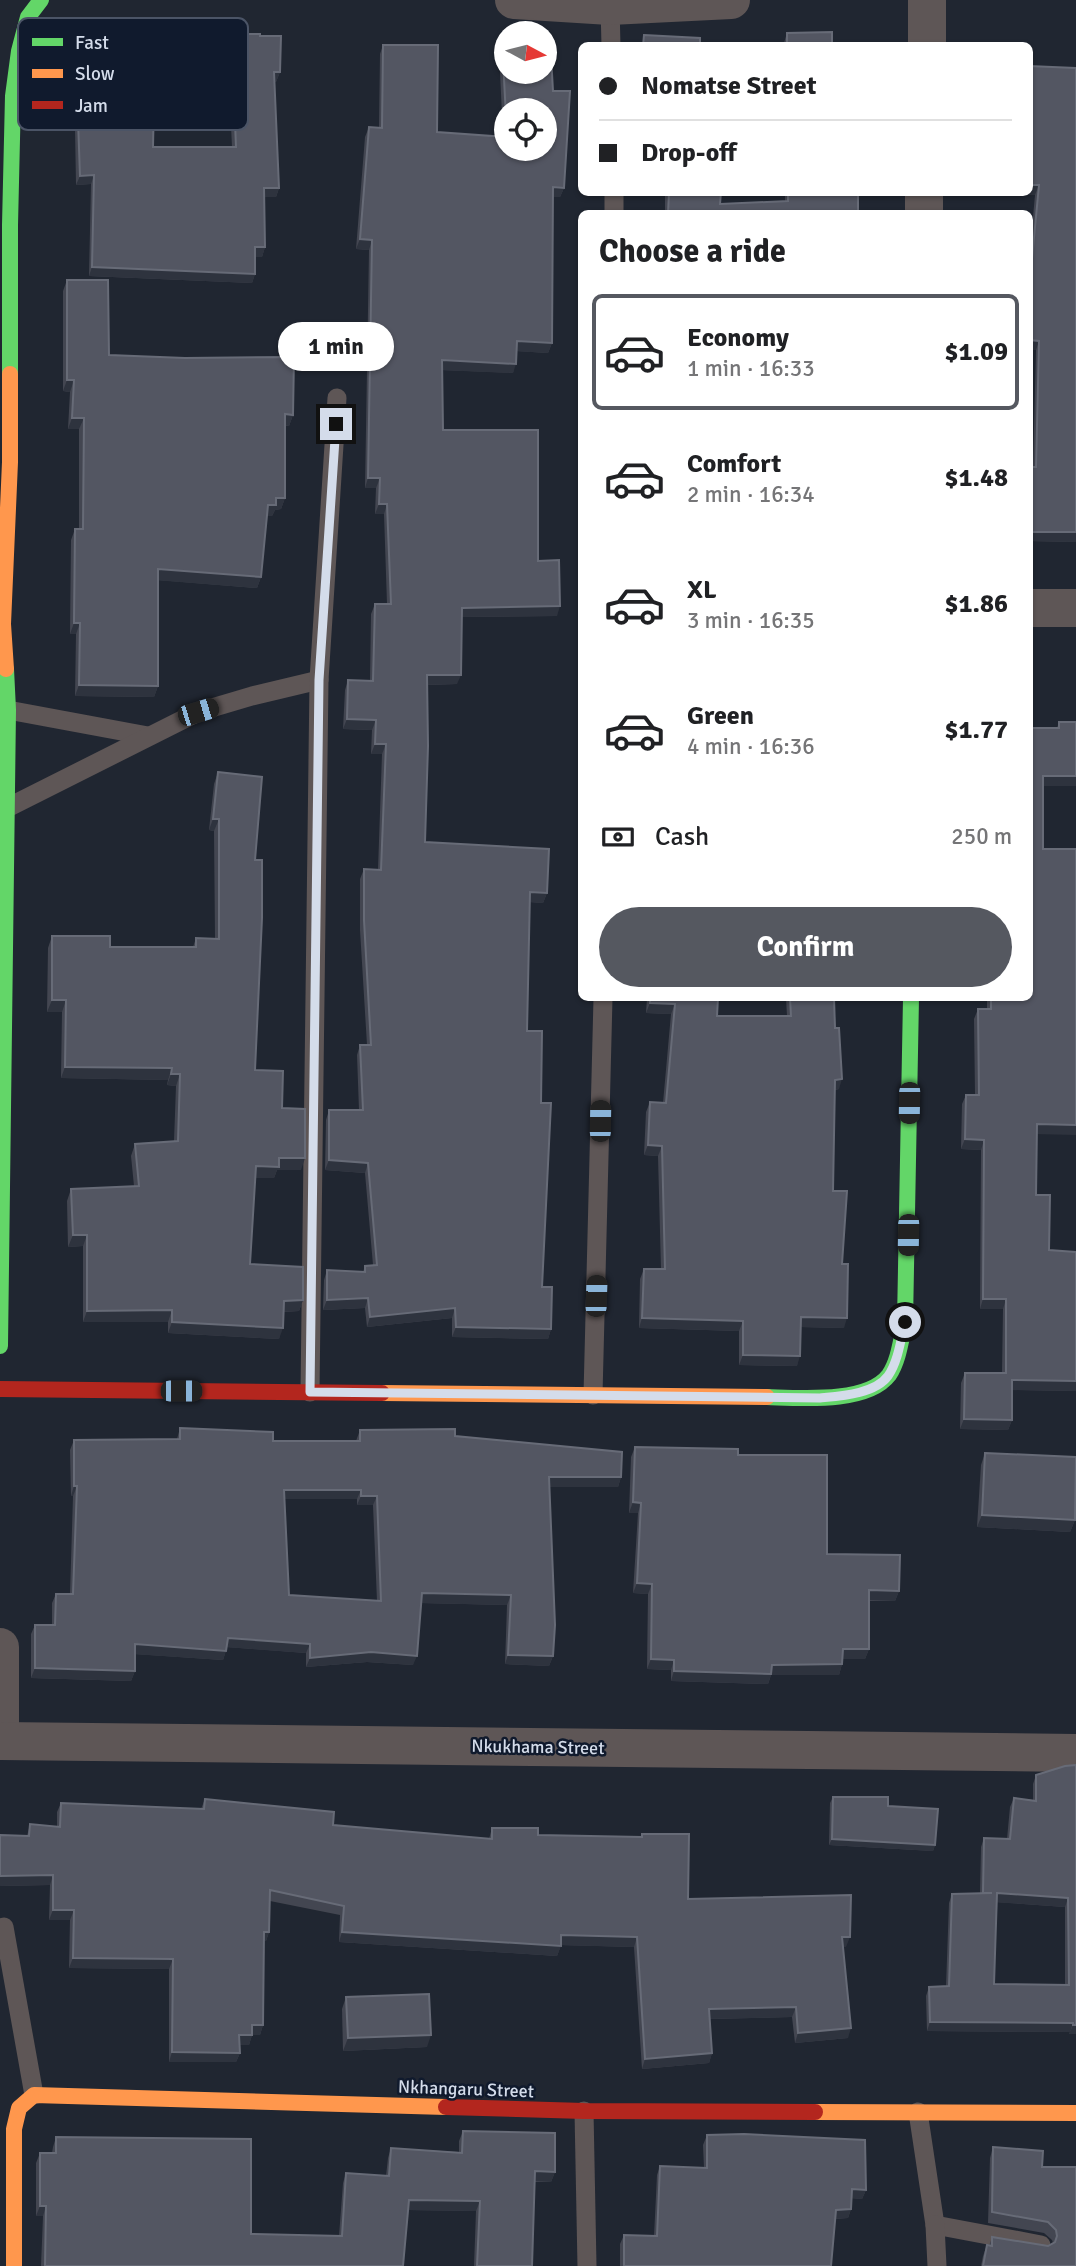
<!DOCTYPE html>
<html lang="en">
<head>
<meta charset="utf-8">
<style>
  :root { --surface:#fff; --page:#f6f6f6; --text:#202124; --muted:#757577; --line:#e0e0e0; --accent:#555860 }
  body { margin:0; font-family:Signika,sans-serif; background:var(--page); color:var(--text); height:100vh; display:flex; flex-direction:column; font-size:26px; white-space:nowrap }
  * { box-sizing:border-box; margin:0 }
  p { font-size:23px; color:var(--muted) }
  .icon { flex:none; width:38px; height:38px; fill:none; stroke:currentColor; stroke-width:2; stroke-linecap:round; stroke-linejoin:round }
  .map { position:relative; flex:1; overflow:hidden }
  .panel { position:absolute; left:578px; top:210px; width:455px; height:791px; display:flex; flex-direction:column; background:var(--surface); border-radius:10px; box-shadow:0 2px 5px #0004 }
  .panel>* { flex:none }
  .hud { position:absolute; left:578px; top:42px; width:455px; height:154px; border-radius:10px; box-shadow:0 2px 5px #0004; display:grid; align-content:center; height:154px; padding:0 21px; background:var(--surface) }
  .needle { width:46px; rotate:97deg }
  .fabs { position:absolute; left:494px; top:21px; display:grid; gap:14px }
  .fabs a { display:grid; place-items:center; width:63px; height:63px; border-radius:50%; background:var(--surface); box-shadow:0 2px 5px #0004; font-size:35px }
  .end { position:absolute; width:32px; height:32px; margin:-16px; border:9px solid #d4dcea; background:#111; box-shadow:0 0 0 4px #111 }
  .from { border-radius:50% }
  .bubble { position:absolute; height:49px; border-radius:24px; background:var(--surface); box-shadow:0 2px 5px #0004; font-size:23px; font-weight:700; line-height:49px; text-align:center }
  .car { position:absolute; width:21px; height:42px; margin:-21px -10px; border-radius:9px; box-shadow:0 0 5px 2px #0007; background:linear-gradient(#222 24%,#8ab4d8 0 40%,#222 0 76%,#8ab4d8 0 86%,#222 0) }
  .hud b { display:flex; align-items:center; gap:24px; height:66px; font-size:26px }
  .hud b+b { border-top:2px solid var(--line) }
  .hud i { width:18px; height:18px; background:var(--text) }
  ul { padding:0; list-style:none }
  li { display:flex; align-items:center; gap:21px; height:116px; margin:0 14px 10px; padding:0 7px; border:4px solid transparent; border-radius:10px }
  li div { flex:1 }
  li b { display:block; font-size:26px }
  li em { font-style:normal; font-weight:700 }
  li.selected { border-color:var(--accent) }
  li>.icon { width:63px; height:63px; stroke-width:1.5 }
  h2 { padding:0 21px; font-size:32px; line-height:84px }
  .pay { display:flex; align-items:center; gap:18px; height:77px; padding:0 21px; font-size:26px }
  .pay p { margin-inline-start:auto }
  .action { display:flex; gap:14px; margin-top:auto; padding:14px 21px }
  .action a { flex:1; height:80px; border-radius:42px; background:var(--accent); color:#fff; font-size:28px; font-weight:700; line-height:80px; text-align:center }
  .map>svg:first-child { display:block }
</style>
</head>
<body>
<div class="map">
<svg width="1076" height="2266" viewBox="0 0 1076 2266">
  <rect width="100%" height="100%" fill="#202631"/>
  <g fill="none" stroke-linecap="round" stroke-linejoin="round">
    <g stroke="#5e5656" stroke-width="19">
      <path d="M610,6L611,46"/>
      <path d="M614,192V214"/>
      <path d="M8,710L148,736"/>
      <path d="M7,808L198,712L252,696L319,680"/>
      <path d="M310,1392L319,680L337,398"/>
      <path d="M593,1395L603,998"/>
      <path d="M4,1927L34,2095"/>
      <path d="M584,2111L587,2266"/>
      <path d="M918,2112L935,2225L1041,2245"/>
      <path d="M935,2225L937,2266"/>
    </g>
    <g stroke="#5e5656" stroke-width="38">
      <path d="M514,0L610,6L731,0"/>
      <path d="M927,46V0"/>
      <path d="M924,214V192"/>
      <path d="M1029,608H1076"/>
      <path d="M0,1647V1741"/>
      <path d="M0,1741L1076,1753"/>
    </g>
    <g stroke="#63d668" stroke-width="16">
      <path d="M10,374V225L13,96L19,51L28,17L41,0"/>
      <path d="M0,1346L8,710L6,669"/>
      <path d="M767,1397C800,1398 867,1404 889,1375C899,1360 901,1339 905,1322L911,998"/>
    </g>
    <g stroke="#ff974d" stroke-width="16">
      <path d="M6,669L3,624L10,462V374"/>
      <path d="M382,1393L767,1397"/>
      <path d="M815,2112L1076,2113"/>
      <path d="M14,2266V2129L19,2108L34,2095L446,2107"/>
    </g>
    <g stroke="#b3261e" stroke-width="16">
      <path d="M0,1389L382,1393"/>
      <path d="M446,2107L584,2111L815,2112"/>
    </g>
  </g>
  <g fill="#434651" fill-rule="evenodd">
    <path d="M787,33L832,46H783Z"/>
    <path d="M221,34L260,36L280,72L276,82H274L279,188L276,197H264L265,247L262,257H255V274L252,283L89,276L91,184L76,185L75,129L78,120L105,119L108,65L111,56L153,147H232L229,83H217L218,43Z"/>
    <path d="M502,40L553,91L564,188L560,197H553L552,343L548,353L517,351L513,373L442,370L443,430L538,561L557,616L462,617L457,684L427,685L425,842L547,893L543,903L530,902L527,1031L542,1287L551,1329L548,1339L452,1337V1318L367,1327L365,1308L323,1310L324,1280L327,1270L363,1272L365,1266L373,1265L365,1173L325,1170L326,1120L329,1110H359L357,1055L360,1045H367L360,930V879L364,869L378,870L382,754H371L372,730L343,729L345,690L348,680L370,681L371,614L375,604H387L384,514H375L376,488H365L369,250L356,249L365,137L369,127L379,128L380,54L383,45L437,132L503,137L499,50ZM506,110L544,149H506Z"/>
    <path d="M1076,68V542L1029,541V467H1033L1036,350H1029V262L1035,195H991V192H1029Z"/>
    <path d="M665,192H721L720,204L785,201V192H858V214H665Z"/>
    <path d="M67,280L109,355L293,415L289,426H285V498L281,509L275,510L272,516H267L261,577L257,588L158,580V686L154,697L75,696L76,634H70L71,540L75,529H79V429H68L70,392L63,391V291Z"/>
    <path d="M1059,722L1076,786H1043L1036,1195L1049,1250L1076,1391L1012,1390V1420L1008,1430L960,1429L961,1383L965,1373H1002L1003,1309H980L981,1150L961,1149L962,1104L966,1095H975L974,1019L978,1009H987V998H1029V728H1057Z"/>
    <path d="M218,772L255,860V1070L282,1108L301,1170H277L274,1178H255L250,1264L303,1300L299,1311L284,1312L279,1339L168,1333V1322H83V1246L68,1247L67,1201L71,1189L134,1186L131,1156L135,1144L174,1141L176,1086L167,1085L168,1080L61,1078L62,1012H47L48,948L52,936L110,947H193L196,938L215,939L214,831L209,830L214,784Z"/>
    <path d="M647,998H718L717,1016H787L786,998H834L839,1089L835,1090L833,1191L842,1264L844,1328L801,1327L797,1366L739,1365V1331L639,1328L640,1279L644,1269H661L658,1156L644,1155L646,1112L650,1102L663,1103L671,1014L646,1013Z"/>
    <path d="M180,1428L273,1441H356L360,1430L455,1436L621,1477L618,1487H549L553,1656L549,1666L505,1664L507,1605L421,1603L413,1665L367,1662L306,1667V1653L227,1647L223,1660L135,1654V1671L131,1681L31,1678V1634L35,1625H52V1603L56,1594H70L73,1496H71L70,1450L74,1440L177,1439ZM284,1499H357V1505H373L377,1601L289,1595Z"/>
    <path d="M635,1447L738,1455L827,1554L899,1591L895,1601H869V1649L865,1659H842V1664L839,1675H771L768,1684L671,1681V1670L647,1669L648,1594L633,1593L638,1513H629L631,1457Z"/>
    <path d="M985,1453L1075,1520L1070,1532L977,1527L981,1465Z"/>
    <path d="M1065,1766L1076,2034H1069L1070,2032L927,2031L926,1996L929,1987L946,1986L949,1903L952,1894L980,1893L981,1847L984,1838L1007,1839L1010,1807L1014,1798L1033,1800V1784L1036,1775ZM996,1902L1065,1907V1985L994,1984Z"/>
    <path d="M833,1797L888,1806L935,1845L933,1851L829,1845L830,1803Z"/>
    <path d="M205,1799L333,1825L489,1839L492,1828L538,1835L641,1837L642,1834L688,1899L846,1947H843L848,2038L795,2043L792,2017L710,2019L712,2053L709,2063L642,2069L634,1947L561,1945L557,1956L339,1942L340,1915L270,1901L269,1932L266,1941H264L263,2025L260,2035H252L249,2045H240V2053L236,2062H169V1969L69,1968L70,1920H49L50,1885L0,1886V1835L27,1836L30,1824L57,1827V1812L61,1803L201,1809Z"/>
    <path d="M346,1997L427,2047L343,2051L342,2009Z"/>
    <path d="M463,2131L555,2172L551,2182H535L532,2266H474L476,2211L408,2210L403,2266H41L43,2216H36V2163L40,2153H52L53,2147L56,2137L251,2234L339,2236L343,2183L346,2173L386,2176L388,2158L391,2148L459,2152V2141Z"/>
    <path d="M707,2135L866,2190L862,2199L851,2198V2209L848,2218L835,2219L831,2266H620V2244L624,2235L654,2236L657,2175L660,2166L704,2168L703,2145Z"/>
    <path d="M993,2147L1042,2167L1076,2266H981L983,2256L987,2245L989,2246L992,2237L1048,2246L1053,2243L1052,2240L1044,2233L988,2223L990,2158Z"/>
  </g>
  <g fill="#2e333e">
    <path d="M274,72H280L276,82L271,81Z"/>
    <path d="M221,74H233L229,83H217Z"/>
    <path d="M94,175L91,184L76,185L80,176Z"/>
    <path d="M1029,185H1039L1035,195H991L992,192H1029Z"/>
    <path d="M553,187L564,188L560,197H549Z"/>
    <path d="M264,188H279L276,197H260Z"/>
    <path d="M360,239L372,240L369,250L356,249Z"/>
    <path d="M255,247H265L262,257H251Z"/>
    <path d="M92,267L255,274L252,283L89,276Z"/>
    <path d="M1029,340L1039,341L1036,350H1029Z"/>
    <path d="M517,341L552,343L548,353L513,351Z"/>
    <path d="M442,360L516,364L513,373L439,370Z"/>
    <path d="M67,380H74L70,392L63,391Z"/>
    <path d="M285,414L293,415L289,426L281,425Z"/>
    <path d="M72,418H84L79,429H68Z"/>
    <path d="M368,478H380L376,488H365Z"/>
    <path d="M276,498H285L281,509L275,510L272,516H264L268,505Z"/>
    <path d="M379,504H387L384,514H375Z"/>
    <path d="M1029,532H1076V542L1029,541Z"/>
    <path d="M158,569L261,577L257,588L154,580Z"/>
    <path d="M560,606L557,616L458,617L462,608Z"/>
    <path d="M74,623H80L76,634H70Z"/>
    <path d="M427,675H461L457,684L423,685Z"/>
    <path d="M79,685L158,686L154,697L75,696Z"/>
    <path d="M347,719L376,720L372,730L343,729Z"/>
    <path d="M375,744H386L382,754H371Z"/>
    <path d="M1043,776H1076V786H1039Z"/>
    <path d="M213,819H219L214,831L209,830Z"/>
    <path d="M530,892L547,893L543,903L527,902Z"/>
    <path d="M52,1000H66L62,1012H47Z"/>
    <path d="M650,1003L675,1004L671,1014L646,1013Z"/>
    <path d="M65,1067L172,1068L168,1080L61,1078Z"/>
    <path d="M171,1074H180L176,1086L167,1085Z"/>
    <path d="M842,1079L839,1089L832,1090L835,1080Z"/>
    <path d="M1037,1124L1076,1125V1135L1033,1134Z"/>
    <path d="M965,1139L984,1140L981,1150L961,1149Z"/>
    <path d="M648,1145L662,1146L658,1156L644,1155Z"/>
    <path d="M279,1158H305L301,1170H277L274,1178H252L256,1166Z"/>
    <path d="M329,1160L368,1163L365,1173L325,1170Z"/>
    <path d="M73,1235H87L83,1246L68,1247Z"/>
    <path d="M368,1298L365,1308L323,1310L327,1300Z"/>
    <path d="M983,1299H1006L1003,1309H980Z"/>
    <path d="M303,1300L299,1311L280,1312L284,1301Z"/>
    <path d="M455,1308L452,1318L367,1327L370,1317Z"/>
    <path d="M172,1310L168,1322H83L87,1311Z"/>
    <path d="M801,1317L847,1318L844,1328L798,1327Z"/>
    <path d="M642,1318L743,1321L739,1331L639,1328Z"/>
    <path d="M172,1322L283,1328L279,1339L168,1333Z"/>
    <path d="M456,1327L551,1329L548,1339L452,1337Z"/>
    <path d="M743,1355L800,1356L797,1366L739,1365Z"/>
    <path d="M1012,1380L1076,1381V1391L1009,1390Z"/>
    <path d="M964,1419L1012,1420L1008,1430L960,1429Z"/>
    <path d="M549,1477H621L618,1487H545Z"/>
    <path d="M74,1486H77L73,1496H71Z"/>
    <path d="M284,1490H361L357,1499H280Z"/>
    <path d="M361,1496H377L373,1505H357Z"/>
    <path d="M633,1502L641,1503L638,1513H629Z"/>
    <path d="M982,1515L1075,1520L1070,1532L977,1527Z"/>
    <path d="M637,1583L652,1584L648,1594L633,1593Z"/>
    <path d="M869,1590L899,1591L895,1601L865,1600Z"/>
    <path d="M422,1593L511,1595L507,1605L419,1603Z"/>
    <path d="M228,1638L310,1644L306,1653L224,1647Z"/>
    <path d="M135,1644L226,1651L223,1660L132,1654Z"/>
    <path d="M843,1649H869L865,1659H839Z"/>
    <path d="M371,1652L417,1656L413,1665L367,1662L306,1667L310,1658Z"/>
    <path d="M508,1655L553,1656L549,1666L505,1664Z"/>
    <path d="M651,1659L674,1660L671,1670L647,1669Z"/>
    <path d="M842,1664L839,1675H771L768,1684L671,1681L674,1671L772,1665Z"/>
    <path d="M35,1668L135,1671L131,1681L31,1678Z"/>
    <path d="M832,1839L935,1845L933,1851L829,1845Z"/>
    <path d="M53,1875L50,1885L0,1886V1876Z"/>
    <path d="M997,1893L1068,1898L1065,1907L993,1902Z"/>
    <path d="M53,1910H74L70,1920H49Z"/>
    <path d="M264,1932H269L266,1941H260Z"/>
    <path d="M342,1932L561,1946L557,1956L339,1942Z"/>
    <path d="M561,1935L637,1937L634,1947L557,1945Z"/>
    <path d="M842,1937H850L846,1947L838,1946Z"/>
    <path d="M73,1958L173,1959L169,1969L69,1968Z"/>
    <path d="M796,2007L792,2017L705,2019L709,2009Z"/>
    <path d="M930,2022L1073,2023L1070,2032L927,2031Z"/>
    <path d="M252,2025H263L260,2035H248Z"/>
    <path d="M1073,2025H1076V2034H1069Z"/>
    <path d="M851,2028L848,2038L795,2043L798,2033Z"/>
    <path d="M239,2035H252L249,2045H236Z"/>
    <path d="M431,2035L427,2047L343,2051L348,2038Z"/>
    <path d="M172,2052L240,2053L236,2062H169Z"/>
    <path d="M712,2053L709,2063L642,2069L645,2059Z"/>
    <path d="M535,2171L555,2172L551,2182L532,2181Z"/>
    <path d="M852,2189L866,2190L862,2199L848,2198Z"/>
    <path d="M409,2200L480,2201L476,2211L405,2210Z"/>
    <path d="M40,2206H46L43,2216H36Z"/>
    <path d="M851,2209L848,2218L833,2219L836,2210Z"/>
  </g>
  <g fill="#535662" stroke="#676b77" stroke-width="2" fill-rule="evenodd">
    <path d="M832,32V46H787V33Z"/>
    <path d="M221,34H260V36H281L280,72H274L279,188H264L265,247H255V274L92,267L94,175L80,176L78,120L108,119L111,56L155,58L153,147H236L233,74H221Z"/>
    <path d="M644,35L700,38V43L746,46H643Z"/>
    <path d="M550,38L553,91H570L564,188L553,187L552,343L517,341L516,364L442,360L443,430H538V561L559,560L560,606L462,608L461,675H427L428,746L425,842L549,849L547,893L530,892L527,1031H542L541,1103H551L542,1287H552L551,1329L456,1327L455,1308L370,1317L368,1298L327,1300V1270L365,1272V1266L377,1265L368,1163L329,1160V1110H363L360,1045H371L364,920V869L381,870L386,744H375L376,720L347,719L348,680L373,681L375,604H391L387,504H379L380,478H368L372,240L360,239L369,127L382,128L383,45H438L437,132L506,137V149H544V110H506V117L502,40H506V72H544V39Z"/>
    <path d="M1029,66L1076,68V532H1029V467H1036L1039,341L1029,340V290L1039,185H1029Z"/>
    <path d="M669,192H721L720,204L788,201V192H858V214H668Z"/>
    <path d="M67,280H108L109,355L185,358L294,357L293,415L285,414V498H276V505H268L261,577L158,569V686L79,685L80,623H74L75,529H83L84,418H72L74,380H67Z"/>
    <path d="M1059,722H1076V776H1043V849H1076V1125L1037,1124L1036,1195H1050L1049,1250L1076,1252V1381L1012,1380V1420L964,1419L965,1373H1006V1299H983L984,1140L965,1139L966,1095H979L978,1009H991V998H1029V728H1059Z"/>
    <path d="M218,772L262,777L255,860H262V918L255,1070L283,1071L282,1108L305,1109V1158H279V1167L256,1166L250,1264L303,1267V1300L284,1301L283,1328L172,1322V1310L87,1311V1235H73L71,1189L139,1186L135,1144L178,1141L180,1074H171L172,1068L65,1067L66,1000H52V936H110V947H196V938L219,939V819H213Z"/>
    <path d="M650,998H718L717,1016H791L790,998H834L835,1028H839L842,1079L835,1080L833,1191H847L842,1264H848L847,1318L801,1317L800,1356L743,1355V1321L642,1318L644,1269H665L662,1146L648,1145L650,1102L666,1103L675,1004L650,1003Z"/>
    <path d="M180,1428L273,1432V1441H360V1430L455,1429V1436L622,1452L621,1477H549L555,1625L553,1656L508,1655L511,1595L422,1593L417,1656L371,1652L310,1658V1644L228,1638L226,1651L135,1644V1671L35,1668V1625H55L56,1594H73L77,1486H74V1440L180,1439ZM284,1490H361V1496H377L381,1601L289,1595Z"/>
    <path d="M635,1447L738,1449V1455H827V1554L900,1555L899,1591L869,1590V1649H843L842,1664L772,1665L771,1674L674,1671V1660L651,1659L652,1584L637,1583L641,1503L633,1502Z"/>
    <path d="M985,1453L1076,1457L1075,1520L982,1515Z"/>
    <path d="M1076,1765V2025H1073V2023L930,2022L929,1987L949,1986L952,1894L992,1893H983L984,1838L1010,1839L1014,1798L1036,1801V1775L1065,1766ZM997,1893L1068,1898L1069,1985L994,1984Z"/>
    <path d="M833,1797H888V1806L938,1809L935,1845L832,1839Z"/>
    <path d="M205,1799L334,1812L333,1825L492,1839V1828H538V1835L642,1837V1834H689L688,1899L851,1895L850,1937H842L851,2028L798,2033L796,2007L709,2009L712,2053L645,2059L637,1937L561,1935V1946L342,1932L344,1906L270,1890L269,1932H264L263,2025H252V2035H239L240,2053L172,2052L173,1959L73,1958L74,1910H53V1875L0,1876V1835L29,1836L30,1824L60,1827L61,1803L204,1809Z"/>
    <path d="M429,1994L431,2035L348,2038L346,1997Z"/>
    <path d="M463,2131L555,2133V2172L535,2171L532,2266H477L480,2201L409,2200L403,2266H45L46,2206H40V2153H56V2137L251,2139V2234L342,2236L346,2173L389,2176L391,2148L462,2153Z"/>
    <path d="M744,2134L865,2140L866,2190L852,2189L851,2209L836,2210L831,2266H624V2235L657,2236L660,2166L707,2168V2135Z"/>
    <path d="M993,2147L1043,2151L1042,2167H1076V2266H983L987,2245L992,2246V2237L1048,2246L1055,2242L1057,2236L1056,2230L1048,2222L992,2212Z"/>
  </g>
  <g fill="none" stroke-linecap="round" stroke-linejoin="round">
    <path stroke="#d4dcea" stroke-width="9" d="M336,424L319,680L310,1392L820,1398C840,1396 875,1394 888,1376C898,1362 901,1339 905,1322"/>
  </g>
  <g text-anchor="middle" stroke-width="5" stroke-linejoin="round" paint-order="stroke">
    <g font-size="18" fill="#d4dcea" stroke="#101a2d">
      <text transform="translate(538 1747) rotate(1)" y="6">Nkukhama Street</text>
      <text transform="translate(466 2089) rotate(2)" y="6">Nkhangaru Street</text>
    </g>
  </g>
  <rect x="18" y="18" width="230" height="112" rx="10" fill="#101a2d" stroke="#4b5466" stroke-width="2"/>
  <rect x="32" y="38" width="31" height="8" fill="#63d668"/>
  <rect x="32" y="69" width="31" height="9" fill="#ff974d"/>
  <rect x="32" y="101" width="31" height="8" fill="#b3261e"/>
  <g font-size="19" fill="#d4dcea">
    <text x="75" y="49">Fast</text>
    <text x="75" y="80">Slow</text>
    <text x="75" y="112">Jam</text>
  </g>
</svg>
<div class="fabs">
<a><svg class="needle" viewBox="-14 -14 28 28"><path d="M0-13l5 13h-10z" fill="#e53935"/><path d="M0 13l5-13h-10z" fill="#757577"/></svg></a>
<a><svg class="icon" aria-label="locate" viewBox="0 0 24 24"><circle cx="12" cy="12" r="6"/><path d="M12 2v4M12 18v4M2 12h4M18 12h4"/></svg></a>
</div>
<i class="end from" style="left:905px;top:1322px"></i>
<i class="end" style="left:336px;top:424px"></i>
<div class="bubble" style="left:278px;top:322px;width:116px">1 min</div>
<i class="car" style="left:198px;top:712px;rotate:73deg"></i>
<i class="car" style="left:909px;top:1103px;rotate:181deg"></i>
<i class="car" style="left:600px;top:1121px;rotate:1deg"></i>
<i class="car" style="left:908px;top:1235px;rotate:181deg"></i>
<i class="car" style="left:596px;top:1296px;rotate:2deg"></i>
<i class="car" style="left:181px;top:1391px;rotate:90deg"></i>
<div class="hud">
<b><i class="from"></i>Nomatse Street</b>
<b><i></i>Drop-off</b>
</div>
<section class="panel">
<h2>Choose a ride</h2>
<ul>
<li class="selected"><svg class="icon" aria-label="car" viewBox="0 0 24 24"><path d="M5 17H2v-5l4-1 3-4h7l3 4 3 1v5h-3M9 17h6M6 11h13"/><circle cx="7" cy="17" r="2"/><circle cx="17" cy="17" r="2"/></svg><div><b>Economy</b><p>1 min · 16:33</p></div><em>$1.09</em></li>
<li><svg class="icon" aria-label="car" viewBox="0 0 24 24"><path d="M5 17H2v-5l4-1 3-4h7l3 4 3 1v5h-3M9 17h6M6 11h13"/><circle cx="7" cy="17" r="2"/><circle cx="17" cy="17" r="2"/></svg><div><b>Comfort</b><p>2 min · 16:34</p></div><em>$1.48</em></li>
<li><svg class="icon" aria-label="car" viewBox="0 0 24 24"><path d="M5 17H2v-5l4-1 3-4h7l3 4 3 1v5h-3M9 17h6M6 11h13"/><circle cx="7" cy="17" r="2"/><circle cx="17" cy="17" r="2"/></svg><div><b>XL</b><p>3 min · 16:35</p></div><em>$1.86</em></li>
<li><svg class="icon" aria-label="car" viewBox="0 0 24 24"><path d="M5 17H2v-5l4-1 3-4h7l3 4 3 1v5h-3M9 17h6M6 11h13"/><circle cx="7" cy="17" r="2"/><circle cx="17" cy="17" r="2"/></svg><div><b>Green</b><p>4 min · 16:36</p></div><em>$1.77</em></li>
</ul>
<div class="pay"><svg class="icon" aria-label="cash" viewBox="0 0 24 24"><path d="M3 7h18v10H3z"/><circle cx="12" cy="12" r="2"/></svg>Cash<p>250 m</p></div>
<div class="action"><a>Confirm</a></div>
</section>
</div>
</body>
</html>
